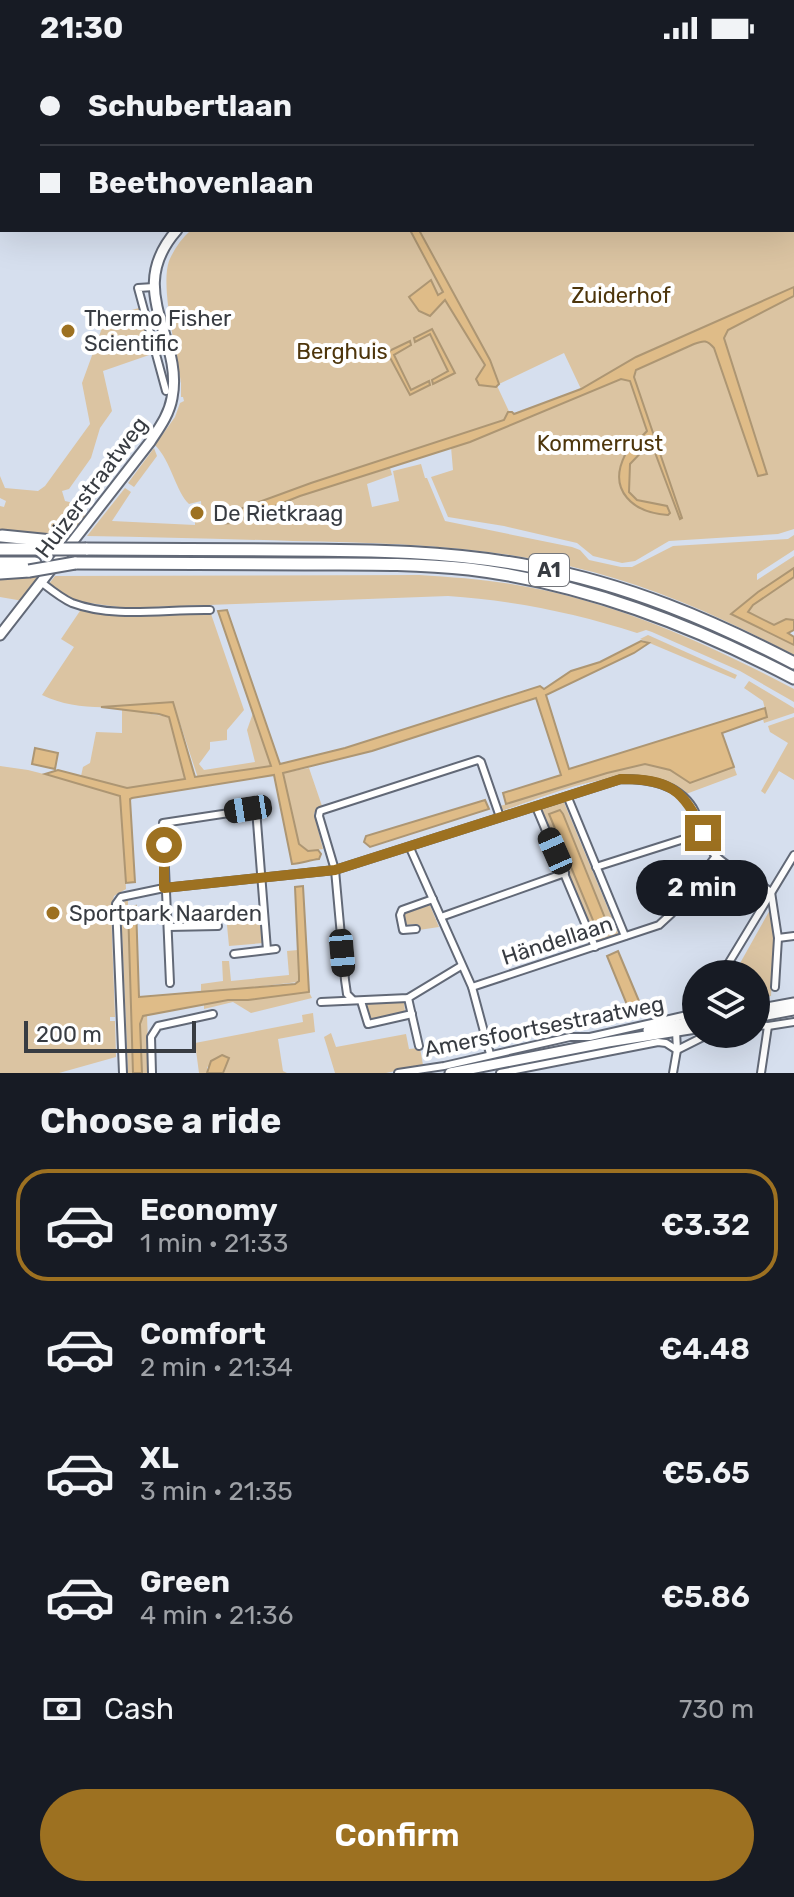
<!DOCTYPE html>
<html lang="en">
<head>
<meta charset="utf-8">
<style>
  :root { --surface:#171b24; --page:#242831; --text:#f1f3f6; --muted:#9ea1a6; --line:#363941; --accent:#9d7121 }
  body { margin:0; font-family:Rubik,sans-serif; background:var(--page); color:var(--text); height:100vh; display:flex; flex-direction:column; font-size:30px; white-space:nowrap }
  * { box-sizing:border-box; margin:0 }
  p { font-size:26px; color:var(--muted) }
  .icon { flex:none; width:44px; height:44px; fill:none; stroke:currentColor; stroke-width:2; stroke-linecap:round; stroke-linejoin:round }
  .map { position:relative; height:1017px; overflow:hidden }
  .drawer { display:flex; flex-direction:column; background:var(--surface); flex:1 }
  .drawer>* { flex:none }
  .top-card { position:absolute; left:0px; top:0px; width:794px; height:176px; box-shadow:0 8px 32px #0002; display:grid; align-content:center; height:176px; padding:0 40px; background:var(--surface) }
  .controls { position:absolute; left:682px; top:904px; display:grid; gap:16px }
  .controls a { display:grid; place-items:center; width:88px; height:88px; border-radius:50%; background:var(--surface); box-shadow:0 8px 32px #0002; font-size:40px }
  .scale { position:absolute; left:24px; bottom:20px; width:172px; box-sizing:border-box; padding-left:8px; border:4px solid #383c42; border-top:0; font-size:22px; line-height:28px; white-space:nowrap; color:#383c42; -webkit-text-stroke:6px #fff; paint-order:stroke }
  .end { position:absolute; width:36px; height:36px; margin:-18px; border:10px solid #9d7121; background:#fff; box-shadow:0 0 0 4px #fff }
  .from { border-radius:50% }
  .bubble { position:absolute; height:56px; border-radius:28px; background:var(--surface); box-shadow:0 8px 32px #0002; font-size:26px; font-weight:600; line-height:56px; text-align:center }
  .car { position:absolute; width:24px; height:48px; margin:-24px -12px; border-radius:10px; box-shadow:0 0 6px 2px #0007; background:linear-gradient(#222 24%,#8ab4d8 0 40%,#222 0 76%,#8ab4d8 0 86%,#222 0) }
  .top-card b { display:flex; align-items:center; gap:28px; height:76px; font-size:30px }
  .top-card b+b { border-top:2px solid var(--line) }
  .top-card i { width:20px; height:20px; background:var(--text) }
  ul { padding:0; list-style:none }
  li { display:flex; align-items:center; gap:24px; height:112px; margin:0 16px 12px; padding:0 24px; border:4px solid transparent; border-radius:32px }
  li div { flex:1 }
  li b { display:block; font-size:30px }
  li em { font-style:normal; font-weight:600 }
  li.active { border-color:var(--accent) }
  li>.icon { width:72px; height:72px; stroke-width:1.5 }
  h2 { padding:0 40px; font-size:36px; line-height:96px }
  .pay { display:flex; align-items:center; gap:20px; height:88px; padding:0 40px; font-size:30px }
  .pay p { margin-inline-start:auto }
  .button { display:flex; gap:16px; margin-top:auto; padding:16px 40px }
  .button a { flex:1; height:92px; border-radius:48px; background:var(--accent); color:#fff; font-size:32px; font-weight:600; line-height:92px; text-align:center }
  .status { display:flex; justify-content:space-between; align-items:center; height:56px; padding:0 40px; background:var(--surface); direction:ltr }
  .status svg { height:22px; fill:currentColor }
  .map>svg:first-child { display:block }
</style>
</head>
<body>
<div class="status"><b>21:30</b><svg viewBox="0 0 49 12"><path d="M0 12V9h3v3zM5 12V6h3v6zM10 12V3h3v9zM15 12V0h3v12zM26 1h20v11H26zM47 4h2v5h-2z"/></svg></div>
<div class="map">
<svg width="794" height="1017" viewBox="0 0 794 1017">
  <rect width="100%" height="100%" fill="#d6dfee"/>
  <g fill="#dbc4a2" fill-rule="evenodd">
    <path d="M361,0H794V231L637,301L581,333L564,297L499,328L490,304L484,302L513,364L221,460L220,468L232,467L300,440L390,412L392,419L367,428L372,451L399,445L393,415L421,408L425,422H427L445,465L572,491L580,494L589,504L621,511H632L673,490L788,483L794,479V494L757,518V524L794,500V512L758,536L731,558L794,589V599C729,565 664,535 593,516C495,490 394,487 293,485C224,483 156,481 87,480L125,432L131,436L112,465L195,469V466L202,465L201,445L189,448C176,436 171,405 155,389L175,361L180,347L184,345L183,341H181V327C177,298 160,230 169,205C174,193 181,183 191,174H792V2Z"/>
    <path d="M794,240V473L778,478L669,485L635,505L622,507L593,500L577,487L504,470L448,461L431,421L453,414L451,391L470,386L628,319L681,462L634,321L637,314L702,285H706L714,292L758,419L767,417L724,282L728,274Z"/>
    <path d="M139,252L152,298L103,315L112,355L100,372L91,402L69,433L62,435L65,445L78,448L88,460L73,482L0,474V450L4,451L6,445L0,442V420L5,432L38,435L45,430L90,368L82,327L106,261Z"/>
    <path d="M154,392L157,400L134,431L128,427Z"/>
    <path d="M25,519L42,520L23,545L0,541V522Z"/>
    <path d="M419,519C450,521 481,523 511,528C612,544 704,586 794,633V646L740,615L652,576L646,574L637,577C576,557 511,544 448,540L126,552L75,545L48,529L55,520Z"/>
    <path d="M794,521V564L786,563L774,569L748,556L753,549Z"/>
    <path d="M82,552L210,555L244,654L227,674V684L210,686V693L199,708L204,714L255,706L247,674L253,657L271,710L198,722L173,646C129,649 83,659 42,639L74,591L61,583Z"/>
    <path d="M648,579L737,619L735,623L640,583Z"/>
    <path d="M749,625L794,652V657L764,667L763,663L767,661L763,645L744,632Z"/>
    <path d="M122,653L169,661L186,723L127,732L81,720L83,711L90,707L96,676L122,677Z"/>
    <path d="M794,661V724L779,715L765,738L761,735L788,687L770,676L768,670Z"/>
    <path d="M645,708L670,714L690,727L734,711L737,719L686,738C623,702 564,735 501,755L500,750L607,717Z"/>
    <path d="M0,710L28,714L118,737L122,743L126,833L114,840L111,853L115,961H110V965H115L116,1001L59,1017H0Z"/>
    <path d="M309,712L322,750L314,757L323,793L308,795L299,788L283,717Z"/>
    <path d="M563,744L619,879L596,887L540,752ZM560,754L563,758L608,872L599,875L549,758Z"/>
    <path d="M128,842V863L133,1017H128L121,854V849Z"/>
    <path d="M429,847L439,871L419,874L418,868L403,869V857Z"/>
    <path d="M771,852L775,907L773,908L771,940L756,942V918H734Z"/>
    <path d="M262,855L264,887L229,890L226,859Z"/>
    <path d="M298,894V926L201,937V928L223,925L222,905H229L231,925L289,919L287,895Z"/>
    <path d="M309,936L312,942L251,957L233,946L204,953V948C238,942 274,941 309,936Z"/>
    <path d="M404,945L405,957L367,965L364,947Z"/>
    <path d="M313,957L315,976L278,983L283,1015L287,1017H223L229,1002L207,1011V1017H199L195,987L303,966L302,959Z"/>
    <path d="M147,959L149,1017H142L140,961Z"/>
    <path d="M331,977L336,991L406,978L409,993L420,992L423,1009L386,1017H335L324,981Z"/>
  </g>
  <g fill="#dfbc88" stroke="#ad9673" stroke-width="2">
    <path d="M410,174H419L490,304L499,328L496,331L479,329L476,323L485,309L445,244L430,260L419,255L409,241L431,224L438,239L443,236Z"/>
    <path d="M794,231V240L728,274L724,282L767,418L758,420L714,292C707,284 704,284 694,288L636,314L634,321L682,462L680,463L651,386L630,408L629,436L637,444L667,450L670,457L668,459C634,457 607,435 625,399C630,390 640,383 647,375L630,325L621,323L470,386L300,440L232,467L219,468L221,460L311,427L504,364L508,356H512L514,358L581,333L636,301Z"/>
    <path d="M432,273L455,317L433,328L432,324L448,315L430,278L415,286L414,282Z"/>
    <path d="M410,285L411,289L394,299L411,334L429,325L430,329L410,339L387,296Z"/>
    <path d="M794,512V521L753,549L748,556L774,569L786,563L794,564V574L788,577L794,581V589L731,558L758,536Z"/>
    <path d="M227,554L280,708L345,692L540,630L544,633L571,615L600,606L641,585L649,587L634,597L546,639L569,713L765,652L767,661L722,677L734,711L690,727L670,714L645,708L607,717L506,748L503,737L561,719L536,642L372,695L283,717L299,788L308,795L318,794L321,798L319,803C309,804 301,808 292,808L274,719L132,742L130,743L135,826L126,827L120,740L45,718L58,714L127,732L185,723L169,661L159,658L101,651L173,646L195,721L271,710L218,555Z"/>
    <path d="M35,692L58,697L55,713L32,708Z"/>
    <path d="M485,744L489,753L370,791L364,786L366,780Z"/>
    <path d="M560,754L563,758L609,872L597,874L549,758Z"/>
    <path d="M303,830L309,936L248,944H228L143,960L140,968L142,1017H133L128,851L136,850L139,941L295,928L299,925V920L295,831Z"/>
    <path d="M618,895L644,957L632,961L607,900Z"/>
    <path d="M222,999L229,1002L223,1017H207L211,1005Z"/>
  </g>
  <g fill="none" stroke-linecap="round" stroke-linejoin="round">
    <defs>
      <g id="street">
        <path d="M154,231L138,232L166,335"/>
        <path d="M41,526C50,533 61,542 72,547C115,563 165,553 210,554"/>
        <path d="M568,742L625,880"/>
        <path d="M536,751L595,891"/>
        <path d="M410,792L472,931L490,998"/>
        <path d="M596,811L703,777"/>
        <path d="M441,861L565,817"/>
        <path d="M168,871L218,870"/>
        <path d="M416,873L403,874L400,859L402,854L433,843"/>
        <path d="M778,882L794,880"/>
        <path d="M234,898L276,893"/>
        <path d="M722,918L794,799"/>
        <path d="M170,927L163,767L256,753L267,894"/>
        <path d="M472,931L659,869L672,857L716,800"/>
        <path d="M408,942L419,990"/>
        <path d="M352,943L347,938L345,924L335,814L319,760L320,755L478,704L481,706L500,761"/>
        <path d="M361,945L368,968L412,958"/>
        <path d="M321,946L408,942L461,910"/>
        <path d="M756,969L768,970L794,966"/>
        <path d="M123,1017L116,848L121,841L164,832L335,814L621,723C648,723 677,727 693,752C702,767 703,785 714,798C729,814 754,823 771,836L778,882L775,931"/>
        <path d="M152,1017L151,981L158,970L213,958"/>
        <path d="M398,1017L444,1010L570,981H590L696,957"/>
        <path d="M500,1017L658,986L666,987L677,994L709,978"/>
        <path d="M673,1017L677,994L676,975"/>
        <path d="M761,1017L768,970"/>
      </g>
      <g id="secondary">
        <path d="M355,0V2"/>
        <path d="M0,579L150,386C159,372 169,359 172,342C184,281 123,235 177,174"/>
        <path d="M756,954L794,947"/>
        <path d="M756,961L794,954"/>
        <path d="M648,974L696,965"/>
        <path d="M450,1017L608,986L696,972"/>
      </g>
      <g id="highway">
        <path d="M2,480L52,485"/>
        <path d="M0,493H46"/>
        <path d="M86,493C153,493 219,494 286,494C369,494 452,495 534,511C626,528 711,564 794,607"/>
        <path d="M0,507H35"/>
        <path d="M75,507C152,508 229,508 305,508C360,508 414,507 469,513C584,527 692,569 794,622"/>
        <path d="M0,517L29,515"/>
      </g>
    </defs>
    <use href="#street" stroke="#626977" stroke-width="10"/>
    <use href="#secondary" stroke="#626977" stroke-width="13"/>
    <use href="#highway" stroke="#626977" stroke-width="15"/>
    <use href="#street" stroke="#fff" stroke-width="6"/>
    <use href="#secondary" stroke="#fff" stroke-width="9"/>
    <use href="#highway" stroke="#fff" stroke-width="11"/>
    <defs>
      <g id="highway-bridge">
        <path d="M46,493H86"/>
        <path d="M29,515L75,507"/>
      </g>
    </defs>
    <use href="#highway-bridge" stroke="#626977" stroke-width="15" stroke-linecap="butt"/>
    <use href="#highway-bridge" stroke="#fff" stroke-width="11"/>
  </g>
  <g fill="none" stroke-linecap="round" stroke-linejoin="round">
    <path stroke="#9d7121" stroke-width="10" d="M164,789V832L335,814L621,723C668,723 685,733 703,777"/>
  </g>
  <g fill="#9d7121" stroke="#fff" stroke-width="3">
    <circle cx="68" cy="275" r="8"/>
    <circle cx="197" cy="457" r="8"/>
    <circle cx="53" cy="857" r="8"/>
  </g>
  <g text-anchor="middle" stroke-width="8" stroke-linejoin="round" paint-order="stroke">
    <rect fill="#fff" stroke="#74767b" stroke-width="2" x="529" y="498" width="40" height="32" rx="6"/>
    <g font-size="20" font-weight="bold" fill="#383c42">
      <text x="549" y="521">A1</text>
    </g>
    <g font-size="22" fill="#4d350b" stroke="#fff">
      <text x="621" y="247">Zuiderhof</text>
      <text x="342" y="303">Berghuis</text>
      <text x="600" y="395">Kommerrust</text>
    </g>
    <g font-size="22" fill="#383c42" stroke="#fff" text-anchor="start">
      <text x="84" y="270">Thermo Fisher<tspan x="84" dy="25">Scientific</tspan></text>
      <text x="213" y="465">De Rietkraag</text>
      <text x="69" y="865">Sportpark Naarden</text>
    </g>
    <g font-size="22" fill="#383c42" stroke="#fff">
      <text transform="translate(91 431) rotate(-53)" y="8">Huizerstraatweg</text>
      <text transform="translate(557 884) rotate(-18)" y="8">Händellaan</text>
      <text transform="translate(544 970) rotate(-11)" y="8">Amersfoortsestraatweg</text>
    </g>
  </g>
</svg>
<div class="controls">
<a><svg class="icon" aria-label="layers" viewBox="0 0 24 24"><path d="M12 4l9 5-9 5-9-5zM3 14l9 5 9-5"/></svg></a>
</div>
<div class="scale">200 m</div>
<i class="end from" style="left:164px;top:789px"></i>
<i class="end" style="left:703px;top:777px"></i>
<div class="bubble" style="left:636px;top:804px;width:132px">2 min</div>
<i class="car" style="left:248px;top:753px;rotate:261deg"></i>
<i class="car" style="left:555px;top:795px;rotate:336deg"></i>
<i class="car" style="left:342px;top:897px;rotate:175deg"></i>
<div class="top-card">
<b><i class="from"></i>Schubertlaan</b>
<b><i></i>Beethovenlaan</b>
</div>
</div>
<section class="drawer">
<h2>Choose a ride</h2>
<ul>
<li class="active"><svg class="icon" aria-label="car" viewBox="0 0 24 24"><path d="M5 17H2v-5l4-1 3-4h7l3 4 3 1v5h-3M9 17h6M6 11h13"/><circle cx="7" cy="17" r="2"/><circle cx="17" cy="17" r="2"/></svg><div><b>Economy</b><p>1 min · 21:33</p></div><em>€3.32</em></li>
<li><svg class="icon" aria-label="car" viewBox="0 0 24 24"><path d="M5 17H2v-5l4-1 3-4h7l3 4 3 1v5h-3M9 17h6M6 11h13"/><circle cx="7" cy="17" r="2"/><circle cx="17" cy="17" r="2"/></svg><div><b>Comfort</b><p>2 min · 21:34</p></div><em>€4.48</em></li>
<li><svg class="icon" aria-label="car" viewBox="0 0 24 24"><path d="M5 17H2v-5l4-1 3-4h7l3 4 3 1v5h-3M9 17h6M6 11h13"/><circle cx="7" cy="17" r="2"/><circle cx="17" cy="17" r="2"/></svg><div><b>XL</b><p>3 min · 21:35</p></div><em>€5.65</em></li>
<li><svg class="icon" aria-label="car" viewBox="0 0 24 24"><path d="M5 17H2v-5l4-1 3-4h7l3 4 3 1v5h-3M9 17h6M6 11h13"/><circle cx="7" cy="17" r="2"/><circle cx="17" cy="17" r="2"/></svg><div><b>Green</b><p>4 min · 21:36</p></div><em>€5.86</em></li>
</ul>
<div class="pay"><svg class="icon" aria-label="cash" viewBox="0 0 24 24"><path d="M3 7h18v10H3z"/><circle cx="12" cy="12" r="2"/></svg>Cash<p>730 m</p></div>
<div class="button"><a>Confirm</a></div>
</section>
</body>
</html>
